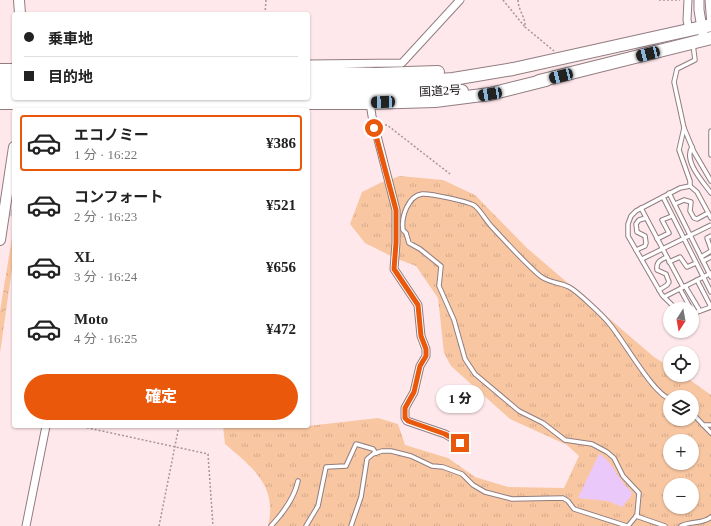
<!DOCTYPE html>
<html lang="ja">
<head>
<meta charset="utf-8">
<style>
  :root { --surface:#fff; --page:#f2f2f2; --text:#222; --muted:#767676; --line:#e0e0e0; --accent:#ea580c }
  body { margin:0; font-family:"Times New Roman","Noto Sans JP",serif; background:var(--page); color:var(--text); height:100vh; display:flex; flex-direction:column; font-size:15px; white-space:nowrap }
  * { box-sizing:border-box; margin:0 }
  p { font-size:13px; color:var(--muted) }
  .icon { flex:none; width:22px; height:22px; fill:none; stroke:currentColor; stroke-width:2; stroke-linecap:round; stroke-linejoin:round }
  .map { position:relative; flex:1; overflow:hidden }
  .details { position:absolute; left:12px; top:108px; width:298px; height:320px; display:flex; flex-direction:column; background:var(--surface); border-radius:4px; box-shadow:0 1px 3px #0004 }
  .details>* { flex:none }
  .banner { position:absolute; left:12px; top:12px; width:298px; height:88px; border-radius:4px; box-shadow:0 1px 3px #0004; display:grid; align-content:center; height:88px; padding:0 12px; background:var(--surface) }
  .needle { width:26px; rotate:191deg }
  .tools { position:absolute; left:663px; top:302px; display:grid; gap:8px }
  .tools a { display:grid; place-items:center; width:36px; height:36px; border-radius:50%; background:var(--surface); box-shadow:0 1px 3px #0004; font-size:20px }
  .end { position:absolute; width:18px; height:18px; margin:-9px; border:5px solid #ea580c; background:#fff; box-shadow:0 0 0 2px #fff }
  .from { border-radius:50% }
  .bubble { position:absolute; height:28px; border-radius:14px; background:var(--surface); box-shadow:0 1px 3px #0004; font-size:13px; font-weight:800; line-height:28px; text-align:center }
  .car { position:absolute; width:12px; height:24px; margin:-12px -6px; border-radius:5px; box-shadow:0 0 3px 1px #0007; background:linear-gradient(#222 24%,#8ab4d8 0 40%,#222 0 76%,#8ab4d8 0 86%,#222 0) }
  .banner b { display:flex; align-items:center; gap:14px; height:38px; font-size:15px }
  .banner b+b { border-top:1px solid var(--line) }
  .banner i { width:10px; height:10px; background:var(--text) }
  ul { padding:7px 0 0; list-style:none }
  li { display:flex; align-items:center; gap:12px; height:56px; margin:0 8px 6px; padding:0 4px; border:2px solid transparent; border-radius:4px }
  li div { flex:1 }
  li b { display:block; font-size:15px }
  li em { font-style:normal; font-weight:800 }
  li.on { border-color:var(--accent) }
  li>.icon { width:36px; height:36px; stroke-width:1.5 }
  .primary-button { display:flex; gap:8px; margin-top:auto; padding:8px 12px }
  .primary-button a { flex:1; height:46px; border-radius:24px; background:var(--accent); color:#fff; font-size:16px; font-weight:800; line-height:46px; text-align:center }
  .map>svg:first-child { display:block }
</style>
</head>
<body>
<div class="map">
<svg width="711" height="526" viewBox="0 0 711 526">
  <defs>
    <pattern id="grass-tufts" width="24" height="20" patternUnits="userSpaceOnUse"><rect width="24" height="20" fill="#f8c7a2"/><path d="M3 7l-1-3M5 7V3M7 7l1-3M15 17l-1-3M17 17v-4M19 17l1-3" fill="none" stroke="#d4aa8b"/></pattern>
    <pattern id="forest-crowns" width="20" height="18" patternUnits="userSpaceOnUse"><rect width="20" height="18" fill="#f8c7a2"/><path d="M2 6a3 3 0 1 1 6 0M12 15a3 3 0 1 1 6 0" fill="none" stroke="#d4aa8b"/></pattern>
  </defs>
  <rect width="100%" height="100%" fill="#fee8ec"/>
  <path fill="url(#grass-tufts)" fill-rule="evenodd" d="M400,176L443,180L475,195L527,248L654,357L670,367V375H683L711,395V526H268C278,486 252,467 225,444L223,426H308L378,418L398,424L405,445L448,458L475,477L508,487L564,488L579,456L567,445L510,419L451,366L444,353L438,298L416,266L395,258L365,243L350,224L362,192L380,183ZM670,397H692V419H670ZM670,441H692V463H670ZM670,485H692V507H670Z"/>
  <path fill="url(#forest-crowns)" d="M14,225V255L0,353V311Z"/>
  <path fill="#eac8f9" d="M599,454C614,462 618,481 632,492L631,496L622,507L608,501L578,498Z"/>
  <g fill="none" stroke-linecap="round" stroke-linejoin="round">
    <path stroke="#dcc8cb" stroke-width="7" stroke-dasharray="7 3.5" stroke-linecap="butt" d="M0,211L14,213"/>
    <defs>
      <g id="service">
        <path d="M693,44L695,60L677,69L674,82L684,128L694,152L711,181"/>
        <path d="M684,128L679,150L690,181V186"/>
        <path d="M711,131V155"/>
        <path d="M692,147C683,161 703,182 711,193"/>
        <path d="M669,193L711,277"/>
        <path d="M663,197L711,292"/>
        <path d="M675,204L684,200L691,202L690,211L694,218L697,219L708,213"/>
        <path d="M641,208L683,287"/>
        <path d="M711,236L707,238L711,249"/>
        <path d="M657,239L669,233L662,220L672,216"/>
        <path d="M636,250L645,246L646,243L645,236L637,232L636,224L639,220L646,218"/>
        <path d="M701,257L711,251"/>
        <path d="M642,259L711,225"/>
        <path d="M703,261L711,257"/>
        <path d="M669,262L680,257L687,267L696,263"/>
        <path d="M697,280L711,307"/>
        <path d="M685,286L700,311"/>
        <path d="M680,289L691,309"/>
        <path d="M659,290L667,285L669,282L666,274L657,270C656,262 660,260 667,257"/>
        <path d="M664,297L711,273"/>
        <path d="M676,309L662,295L628,236V224L631,216L636,211L680,188L690,186L697,192L711,218"/>
        <path d="M692,314L711,307"/>
        <path d="M692,413L711,433"/>
        <path d="M703,425H711"/>
        <path d="M636,516L665,526"/>
        <path d="M271,526C283,513 294,499 298,481"/>
        <path d="M306,526L318,506L326,467L346,466L356,444L373,449L376,453"/>
        <path d="M351,526L361,497L367,459L373,454L382,451H391L411,456L432,466L443,467L462,474L473,485L485,492L512,499L563,498L568,501L574,509L627,526"/>
        <path d="M628,526L637,515L639,493L623,476L614,458L607,452L592,444L565,440L543,423L519,411L475,374L465,359L454,320L439,286L441,266L420,249L409,243L406,233L403,230C401,217 408,196 422,194C429,193 471,202 475,206C481,211 486,221 492,227C507,243 522,260 539,275C548,283 559,282 569,287C577,291 602,315 608,322C623,339 652,393 670,399"/>
        <path d="M681,526C690,521 703,524 711,517"/>
      </g>
      <g id="minor">
        <path d="M688,0L687,20L689,30"/>
        <path d="M709,0L711,25"/>
        <path d="M308,64L402,63L460,0"/>
        <path d="M370,103L372,116L396,210V243L394,269L418,305L421,336L426,349V356L420,366L414,392L405,408V418L407,421L445,434L460,443"/>
        <path d="M26,526L46,426"/>
      </g>
      <path id="tertiary" d="M699,0V10L704,40"/>
      <g id="secondary">
        <path d="M19,0L20,14"/>
        <path d="M0,240L14,147"/>
      </g>
      <g id="trunk">
        <path d="M0,70H14"/>
        <path d="M308,72L376,74L438,72"/>
        <path d="M0,81H14"/>
        <path d="M539,81L711,38"/>
        <path d="M308,82H409L453,79L513,69L711,25"/>
        <path d="M0,93H14"/>
        <path d="M308,93L462,91"/>
        <path d="M0,103H368L435,101L490,94L546,80"/>
      </g>
    </defs>
    <use href="#service" stroke="#917d81" stroke-width="5.5"/>
    <use href="#minor" stroke="#917d81" stroke-width="9"/>
    <use href="#tertiary" stroke="#917d81" stroke-width="11"/>
    <use href="#secondary" stroke="#917d81" stroke-width="12"/>
    <use href="#trunk" stroke="#917d81" stroke-width="14"/>
    <g stroke="#a69699" stroke-width="1.5" stroke-dasharray="2 2" stroke-linecap="butt">
      <path d="M503,0L525,27"/>
      <path d="M518,0C518,10 526,18 525,27L554,51"/>
      <path d="M659,0H680"/>
      <path d="M265,14L266,0"/>
      <path d="M381,125H387L450,174"/>
      <path d="M79,426L208,454L213,526"/>
      <path d="M159,526L179,426"/>
    </g>
    <use href="#service" stroke="#fff" stroke-width="3.5"/>
    <use href="#minor" stroke="#fff" stroke-width="7"/>
    <use href="#tertiary" stroke="#fff" stroke-width="9"/>
    <use href="#secondary" stroke="#fff" stroke-width="10"/>
    <use href="#trunk" stroke="#fff" stroke-width="12"/>
  </g>
  <g fill="none" stroke-linecap="round" stroke-linejoin="round">
    <path stroke="#ea580c" stroke-width="5" d="M374,128L396,210V243L394,269L418,305L421,336L426,349V356L420,366L414,392L405,408V418L408,421L445,434L460,443"/>
  </g>
  <g text-anchor="middle" stroke-width="4" stroke-linejoin="round" paint-order="stroke">
    <g font-size="12" fill="#191213" stroke="#fff">
      <text transform="translate(440 91) rotate(-3)" y="4">国道2号</text>
    </g>
  </g>
</svg>
<div class="tools">
<a><svg class="needle" viewBox="-14 -14 28 28"><path d="M0-13l5 13h-10z" fill="#e53935"/><path d="M0 13l5-13h-10z" fill="#767676"/></svg></a>
<a><svg class="icon" aria-label="locate" viewBox="0 0 24 24"><circle cx="12" cy="12" r="6"/><path d="M12 2v4M12 18v4M2 12h4M18 12h4"/></svg></a>
<a><svg class="icon" aria-label="layers" viewBox="0 0 24 24"><path d="M12 4l9 5-9 5-9-5zM3 14l9 5 9-5"/></svg></a>
<a>+</a>
<a>−</a>
</div>
<i class="end from" style="left:374px;top:128px"></i>
<i class="end" style="left:460px;top:443px"></i>
<div class="bubble" style="left:436px;top:385px;width:48px">1 分</div>
<i class="car" style="left:648px;top:54px;rotate:256deg"></i>
<i class="car" style="left:561px;top:76px;rotate:256deg"></i>
<i class="car" style="left:490px;top:94px;rotate:261deg"></i>
<i class="car" style="left:383px;top:102px;rotate:268deg"></i>
<div class="banner">
<b><i class="from"></i>乗車地</b>
<b><i></i>目的地</b>
</div>
<section class="details">
<ul>
<li class="on"><svg class="icon" aria-label="car" viewBox="0 0 24 24"><path d="M5 17H2v-5l4-1 3-4h7l3 4 3 1v5h-3M9 17h6M6 11h13"/><circle cx="7" cy="17" r="2"/><circle cx="17" cy="17" r="2"/></svg><div><b>エコノミー</b><p>1 分 · 16:22</p></div><em>¥386</em></li>
<li><svg class="icon" aria-label="car" viewBox="0 0 24 24"><path d="M5 17H2v-5l4-1 3-4h7l3 4 3 1v5h-3M9 17h6M6 11h13"/><circle cx="7" cy="17" r="2"/><circle cx="17" cy="17" r="2"/></svg><div><b>コンフォート</b><p>2 分 · 16:23</p></div><em>¥521</em></li>
<li><svg class="icon" aria-label="car" viewBox="0 0 24 24"><path d="M5 17H2v-5l4-1 3-4h7l3 4 3 1v5h-3M9 17h6M6 11h13"/><circle cx="7" cy="17" r="2"/><circle cx="17" cy="17" r="2"/></svg><div><b>XL</b><p>3 分 · 16:24</p></div><em>¥656</em></li>
<li><svg class="icon" aria-label="car" viewBox="0 0 24 24"><path d="M5 17H2v-5l4-1 3-4h7l3 4 3 1v5h-3M9 17h6M6 11h13"/><circle cx="7" cy="17" r="2"/><circle cx="17" cy="17" r="2"/></svg><div><b>Moto</b><p>4 分 · 16:25</p></div><em>¥472</em></li>
</ul>
<div class="primary-button"><a>確定</a></div>
</section>
</div>
</body>
</html>
